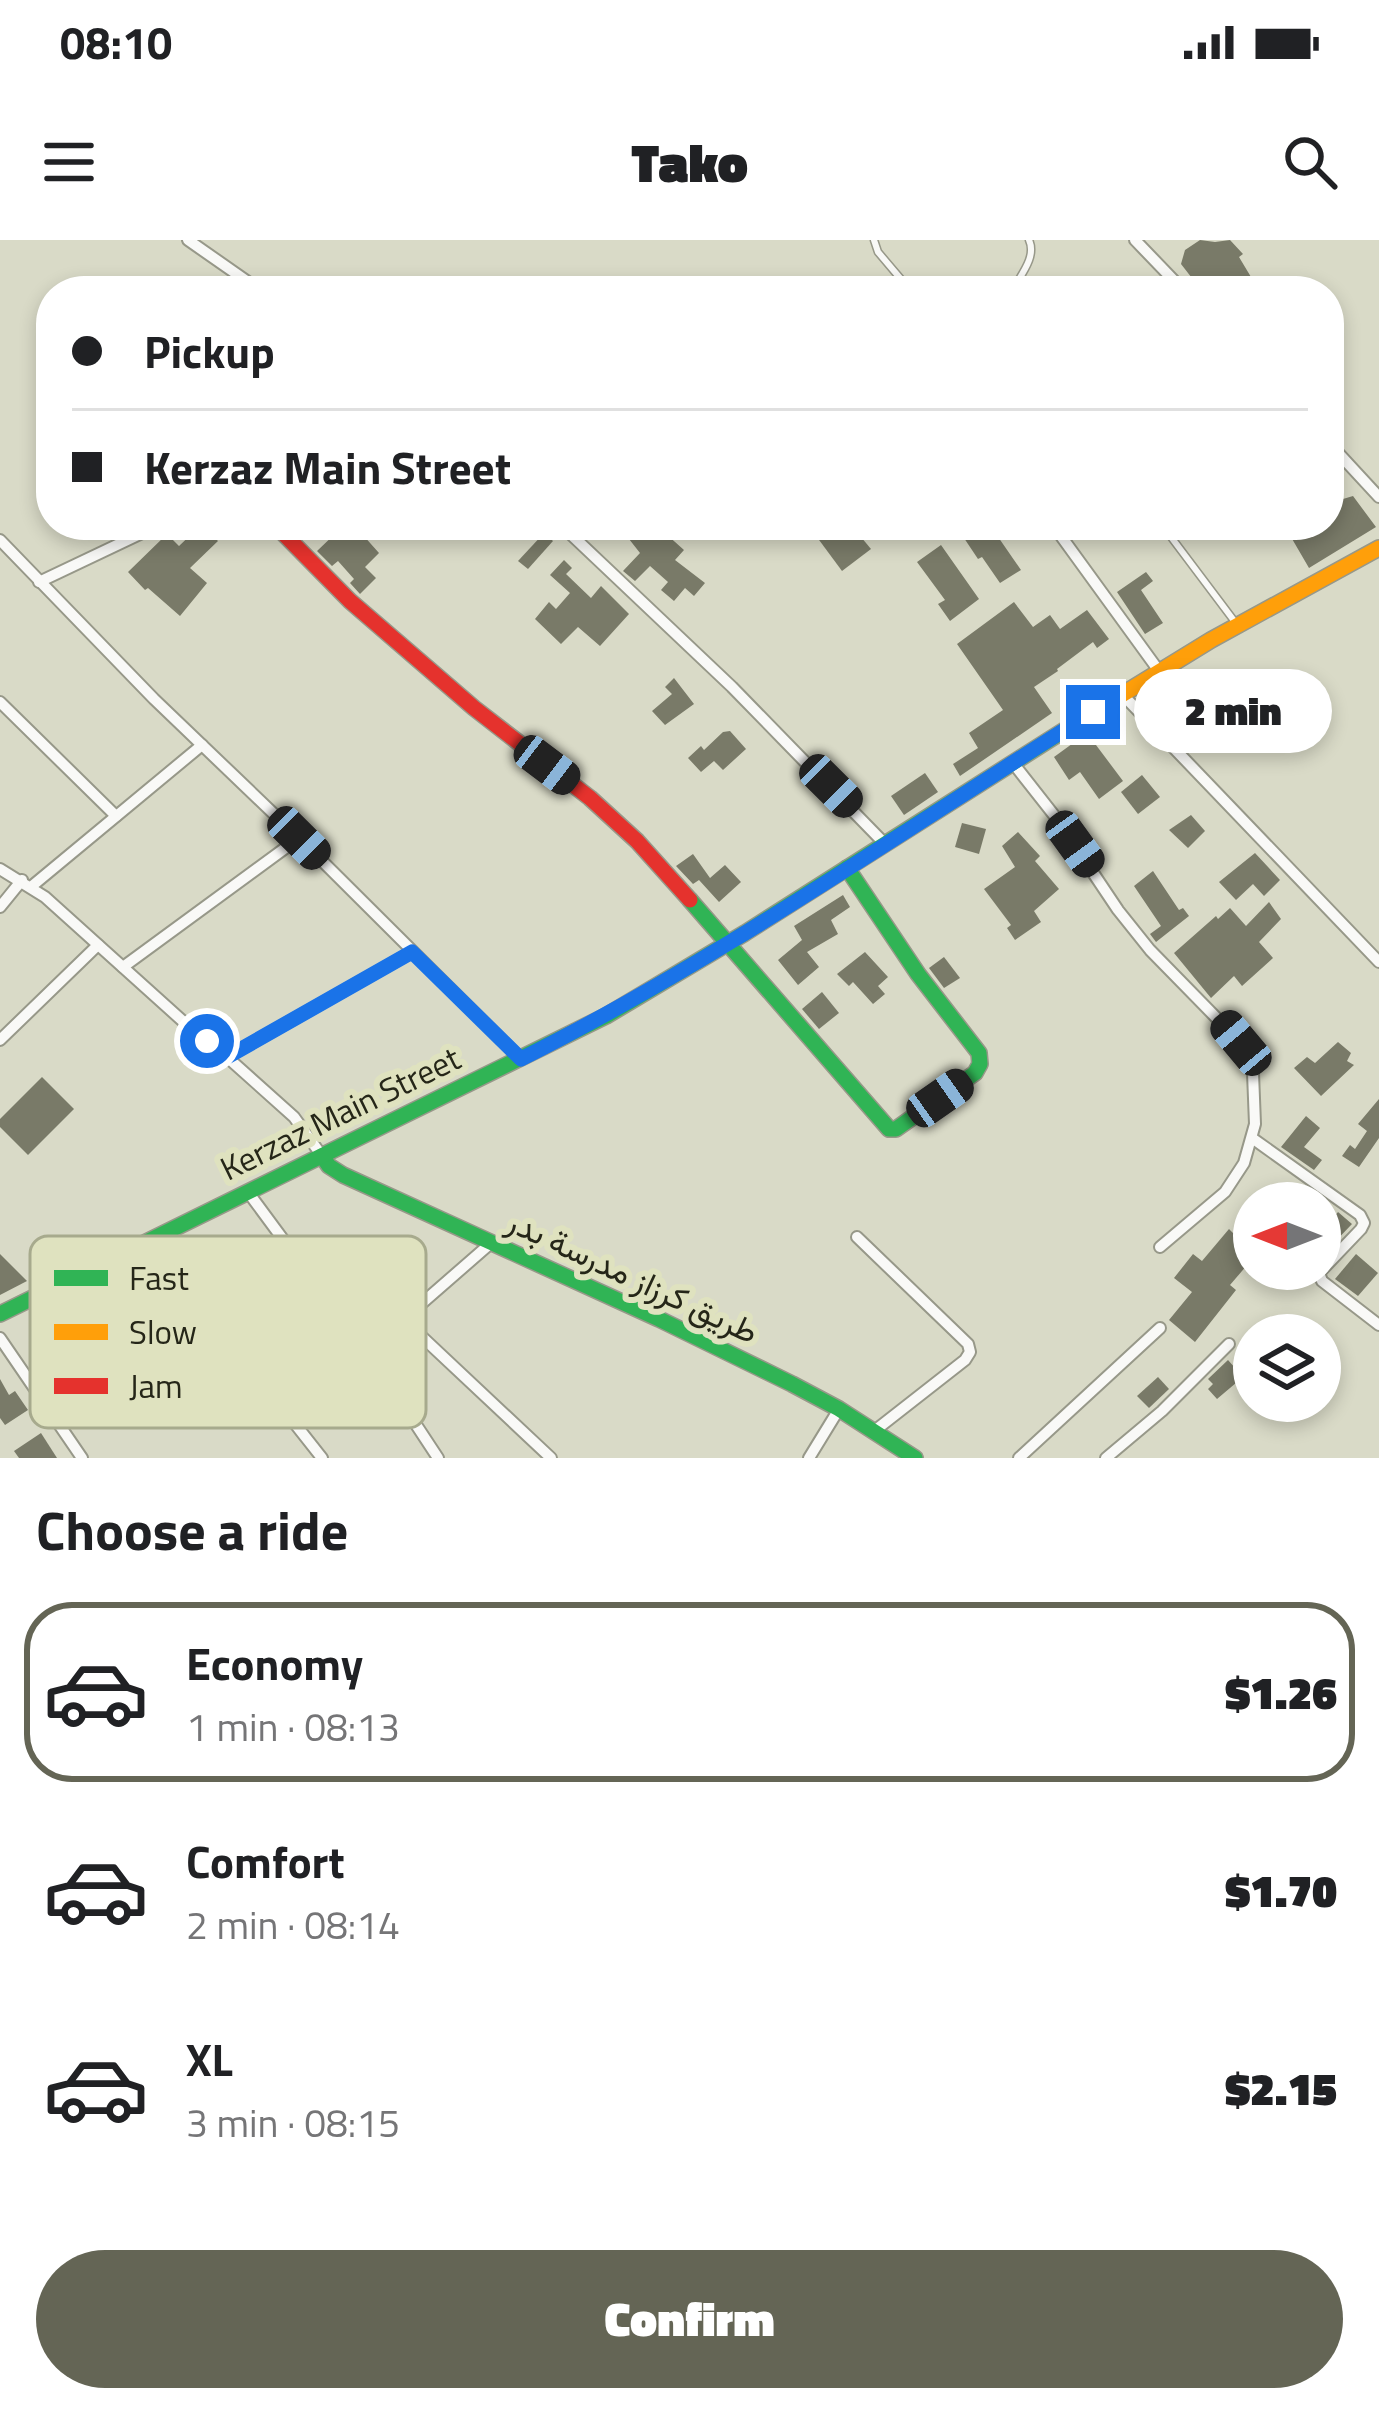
<!DOCTYPE html>
<html lang="en">
<head>
<meta charset="utf-8">
<style>
  :root { --surface:#fff; --page:#f6f6f6; --text:#202124; --muted:#757577; --line:#e0e0e0; --accent:#646555 }
  body { margin:0; font-family:"Titillium Web",Vazirmatn,sans-serif; background:var(--page); color:var(--text); height:100vh; display:flex; flex-direction:column; font-size:45px; white-space:nowrap }
  * { box-sizing:border-box; margin:0 }
  p { font-size:39px; color:var(--muted) }
  .icon { flex:none; width:66px; height:66px; fill:none; stroke:currentColor; stroke-width:2; stroke-linecap:round; stroke-linejoin:round }
  .map { position:relative; height:1218px; overflow:hidden }
  .sheet { display:flex; flex-direction:column; background:var(--surface); flex:1 }
  .sheet>* { flex:none }
  .banner { position:absolute; left:36px; top:36px; width:1308px; height:264px; border-radius:48px; box-shadow:0 6px 18px #0003; display:grid; align-content:center; height:264px; padding:0 36px; background:var(--surface) }
  .needle { width:78px; rotate:270deg }
  .controls { position:absolute; left:1233px; top:942px; display:grid; gap:24px }
  .controls a { display:grid; place-items:center; width:108px; height:108px; border-radius:50%; background:var(--surface); box-shadow:0 6px 18px #0003; font-size:60px }
  .end { position:absolute; width:54px; height:54px; margin:-27px; border:15px solid #1a73e8; background:#fff; box-shadow:0 0 0 6px #fff }
  .from { border-radius:50% }
  .bubble { position:absolute; height:84px; border-radius:42px; background:var(--surface); box-shadow:0 6px 18px #0003; font-size:39px; font-weight:800; line-height:84px; text-align:center }
  .car { position:absolute; width:36px; height:72px; margin:-36px -18px; border-radius:15px; box-shadow:0 0 9px 3px #0007; background:linear-gradient(#222 24%,#8ab4d8 0 40%,#222 0 76%,#8ab4d8 0 86%,#222 0) }
  .banner b { display:flex; align-items:center; gap:42px; height:114px; font-size:45px }
  .banner b+b { border-top:3px solid var(--line) }
  .banner i { width:30px; height:30px; background:var(--text) }
  ul { padding:0; list-style:none }
  li { display:flex; align-items:center; gap:36px; height:180px; margin:0 24px 18px; padding:0 12px; border:6px solid transparent; border-radius:48px }
  li div { flex:1 }
  li b { display:block; font-size:45px }
  li em { font-style:normal; font-weight:800 }
  li.active { border-color:var(--accent) }
  li>.icon { width:108px; height:108px; stroke-width:1.5 }
  h2 { padding:0 36px; font-size:54px; line-height:144px }
  .cta { display:flex; gap:24px; margin-top:auto; padding:24px 36px }
  .cta a { flex:1; height:138px; border-radius:72px; background:var(--accent); color:#fff; font-size:48px; font-weight:800; line-height:138px; text-align:center }
  .status { display:flex; justify-content:space-between; align-items:center; height:84px; padding:0 60px; background:var(--surface); direction:ltr }
  .status svg { height:33px; fill:currentColor }
  header { display:flex; justify-content:space-between; align-items:center; height:156px; padding:0 36px; background:var(--surface); font-size:54px; font-weight:800 }
  .map>svg:first-child { display:block }
</style>
</head>
<body>
<div class="status"><b>08:10</b><svg viewBox="0 0 49 12"><path d="M0 12V9h3v3zM5 12V6h3v6zM10 12V3h3v9zM15 12V0h3v12zM26 1h20v11H26zM47 4h2v5h-2z"/></svg></div>
<header><svg class="icon" aria-label="menu" viewBox="0 0 24 24"><path d="M4 6h16M4 12h16M4 18h16"/></svg>Tako<svg class="icon" aria-label="search" viewBox="0 0 24 24"><circle cx="10" cy="10" r="6"/><path d="M15 15l6 6"/></svg></header>
<div class="map">
<svg width="1379" height="1218" viewBox="0 0 1379 1218">
  <rect width="100%" height="100%" fill="#d9dac7"/>
  <g fill="#797a68">
    <path d="M1200,0L1215,2L1230,0L1243,14L1239,17L1251,37L1243,51H1206L1195,42L1181,24L1185,10Z"/>
    <path d="M1329,241L1343,259L1353,256L1376,287L1309,328L1284,285H1329Z"/>
    <path d="M201,285L218,301L190,328L207,343L180,376L148,348L145,350L128,332L167,294L179,306Z"/>
    <path d="M334,285H354L379,313L365,327L376,338L360,354L350,343L354,339L338,321L332,326L317,311L339,290Z"/>
    <path d="M618,285H656L684,310L675,320L705,343L694,356L685,348L674,361L661,350L668,342L650,326L635,341L623,331L640,313Z"/>
    <path d="M808,285H851L871,309L842,331Z"/>
    <path d="M963,285H1002L994,291L1021,330L1000,343L982,317L978,319L958,289Z"/>
    <path d="M544,293L553,301L528,329L518,321Z"/>
    <path d="M941,305L979,359L950,381L938,364L945,360L917,322Z"/>
    <path d="M564,320L572,328L566,334L591,358L601,346L629,374L600,406L578,387L561,404L535,379L549,362L556,369L570,353L550,335Z"/>
    <path d="M1146,332L1153,341L1141,350L1163,383L1145,394L1117,352Z"/>
    <path d="M1014,362L1033,387L1050,375L1060,389L1087,370L1109,399L1097,408L1093,402L1057,429L1058,431L1034,447L1052,473L960,536L953,524L978,508L969,493L1003,470L957,404Z"/>
    <path d="M674,438L694,464L665,485L652,471L672,454L665,447Z"/>
    <path d="M730,491L746,509L723,530L714,521L701,532L688,518L701,506L704,510L723,492Z"/>
    <path d="M1087,493L1123,541L1099,559L1080,532L1069,540L1054,517Z"/>
    <path d="M925,533L938,552L904,575L891,556Z"/>
    <path d="M1142,535L1160,557L1138,574L1121,552Z"/>
    <path d="M1191,575L1205,591L1188,608L1169,590Z"/>
    <path d="M962,583L986,589L979,614L955,607Z"/>
    <path d="M1018,592L1040,616L1035,621L1059,649L1034,671L1041,682L1015,700L1007,688L1011,685L984,649L1015,627L1002,606Z"/>
    <path d="M1255,613L1280,640L1264,656L1253,644L1236,660L1219,642Z"/>
    <path d="M693,614L710,638L725,625L741,642L719,662L699,640L693,644L676,626Z"/>
    <path d="M1153,631L1179,670L1183,668L1189,676L1156,702L1150,694L1161,686L1134,646Z"/>
    <path d="M843,655L850,667L831,680L838,694L807,712L819,727L798,745L778,720L802,700L794,686Z"/>
    <path d="M1269,662L1281,679L1259,702L1273,718L1242,746L1234,736L1211,758L1174,713L1216,676L1218,679L1230,668L1246,686Z"/>
    <path d="M865,712L888,737L878,746L885,754L873,764L853,742L849,746L837,734Z"/>
    <path d="M944,717L960,738L944,748L929,728Z"/>
    <path d="M822,752L839,773L819,789L802,769Z"/>
    <path d="M1338,802L1351,813L1347,821L1354,825L1321,856L1294,828L1307,817L1315,823Z"/>
    <path d="M42,837L74,869L28,915L0,887V879Z"/>
    <path d="M1379,859V898L1359,927L1342,916L1350,905L1355,909L1367,891L1358,884Z"/>
    <path d="M1306,876L1320,888L1304,907L1322,920L1314,930L1281,907Z"/>
    <path d="M1254,964V1017L1230,1045L1236,1050L1195,1102L1169,1080L1192,1052L1174,1038L1193,1014L1202,1021L1229,989L1234,994Z"/>
    <path d="M1338,972L1352,984L1328,1009L1320,1002V978L1328,985Z"/>
    <path d="M0,1014L27,1041L0,1055Z"/>
    <path d="M1356,1014L1378,1033L1358,1056L1335,1039Z"/>
    <path d="M1228,1120L1243,1137L1217,1159L1208,1149L1213,1144L1208,1139Z"/>
    <path d="M1158,1137L1169,1149L1149,1168L1137,1156Z"/>
    <path d="M0,1139L9,1155L15,1151L28,1170L5,1185L0,1178Z"/>
    <path d="M41,1193L57,1218H19L14,1211Z"/>
  </g>
  <g fill="none" stroke-linecap="round" stroke-linejoin="round">
    <defs>
      <g id="lane">
        <path d="M874,0L878,12L911,51"/>
        <path d="M1012,51C1020,36 1037,17 1029,0"/>
        <path d="M1162,285L1235,382"/>
      </g>
      <g id="street">
        <path d="M188,0L261,51"/>
        <path d="M1135,0L1184,51"/>
        <path d="M1329,203L1379,257"/>
        <path d="M561,285L732,447L886,605"/>
        <path d="M1053,285L1159,431"/>
        <path d="M0,300L154,459L299,598L521,819"/>
        <path d="M39,342L159,285"/>
        <path d="M1122,454L1379,722"/>
        <path d="M0,462L116,576"/>
        <path d="M1013,523L1057,579L1118,670L1150,710L1241,803L1253,833L1255,884L1244,923L1225,952L1160,1007"/>
        <path d="M0,629L45,657L186,784L227,817L294,877L322,916"/>
        <path d="M32,646L202,505"/>
        <path d="M0,667L22,640"/>
        <path d="M123,727L299,598"/>
        <path d="M0,800L98,705"/>
        <path d="M227,817L412,712"/>
        <path d="M1252,898L1360,975L1364,983L1361,989L1319,1033L1322,1041L1379,1085"/>
        <path d="M248,952L384,1136L438,1218"/>
        <path d="M857,997L968,1104L970,1112L965,1120L873,1192"/>
        <path d="M150,1000L322,1218"/>
        <path d="M403,1079L551,1218"/>
        <path d="M0,1098L82,1218"/>
        <path d="M366,1112L491,1003"/>
        <path d="M809,1218L839,1169"/>
        <path d="M1019,1218L1160,1088"/>
        <path d="M1106,1218L1162,1171L1229,1104"/>
      </g>
      <g id="fast">
        <path d="M690,660L889,889H896L975,833L980,824L979,813L918,734L847,628"/>
        <path d="M322,916L329,926L343,935L659,1079L792,1144L839,1169L915,1218"/>
        <path d="M0,1074L606,776L745,693L1071,486"/>
      </g>
      <path id="slow" d="M1071,486L1211,400L1379,308"/>
      <path id="jam" d="M275,285L350,361L474,468L590,558L637,601L690,660"/>
    </defs>
    <use href="#lane" stroke="#979889" stroke-width="9"/>
    <use href="#street" stroke="#979889" stroke-width="14"/>
    <use href="#fast" stroke="#979889" stroke-width="18"/>
    <use href="#slow" stroke="#979889" stroke-width="18"/>
    <use href="#jam" stroke="#979889" stroke-width="18"/>
    <use href="#lane" stroke="#f9f9f7" stroke-width="6"/>
    <use href="#street" stroke="#f9f9f7" stroke-width="10"/>
    <use href="#fast" stroke="#30b455" stroke-width="15"/>
    <use href="#slow" stroke="#ff9f0a" stroke-width="15"/>
    <use href="#jam" stroke="#e5322d" stroke-width="15"/>
  </g>
  <g fill="none" stroke-linecap="round" stroke-linejoin="round">
    <path stroke="#1a73e8" stroke-width="15" d="M207,801L227,817L412,712L521,819C720,719 904,590 1093,472"/>
  </g>
  <g text-anchor="middle" stroke-width="12" stroke-linejoin="round" paint-order="stroke">
    <g font-size="33" fill="#252618" stroke="#dfe2bf">
      <text transform="translate(340 873) rotate(-26)" y="12">Kerzaz Main Street</text>
      <text transform="translate(633 1036) rotate(25)" y="12">طريق كرزاز مدرسة بدر</text>
    </g>
  </g>
  <rect x="30" y="996" width="396" height="192" rx="18" fill="#dfe2bf" stroke="#a7aa8d" stroke-width="3"/>
  <rect x="54" y="1030" width="54" height="16" fill="#30b455"/>
  <rect x="54" y="1084" width="54" height="16" fill="#ff9f0a"/>
  <rect x="54" y="1138" width="54" height="16" fill="#e5322d"/>
  <g font-size="33" fill="#252618">
    <text x="129" y="1050">Fast</text>
    <text x="129" y="1104">Slow</text>
    <text x="129" y="1158">Jam</text>
  </g>
</svg>
<div class="controls">
<a><svg class="needle" viewBox="-14 -14 28 28"><path d="M0-13l5 13h-10z" fill="#e53935"/><path d="M0 13l5-13h-10z" fill="#757577"/></svg></a>
<a><svg class="icon" aria-label="layers" viewBox="0 0 24 24"><path d="M12 4l9 5-9 5-9-5zM3 14l9 5 9-5"/></svg></a>
</div>
<i class="end from" style="left:207px;top:801px"></i>
<i class="end" style="left:1093px;top:472px"></i>
<div class="bubble" style="left:1134px;top:429px;width:198px">2 min</div>
<i class="car" style="left:547px;top:525px;rotate:127deg"></i>
<i class="car" style="left:831px;top:546px;rotate:135deg"></i>
<i class="car" style="left:299px;top:598px;rotate:135deg"></i>
<i class="car" style="left:1075px;top:604px;rotate:144deg"></i>
<i class="car" style="left:1241px;top:803px;rotate:320deg"></i>
<i class="car" style="left:940px;top:858px;rotate:55deg"></i>
<div class="banner">
<b><i class="from"></i>Pickup</b>
<b><i></i>Kerzaz Main Street</b>
</div>
</div>
<section class="sheet">
<h2>Choose a ride</h2>
<ul>
<li class="active"><svg class="icon" aria-label="car" viewBox="0 0 24 24"><path d="M5 17H2v-5l4-1 3-4h7l3 4 3 1v5h-3M9 17h6M6 11h13"/><circle cx="7" cy="17" r="2"/><circle cx="17" cy="17" r="2"/></svg><div><b>Economy</b><p>1 min · 08:13</p></div><em>$1.26</em></li>
<li><svg class="icon" aria-label="car" viewBox="0 0 24 24"><path d="M5 17H2v-5l4-1 3-4h7l3 4 3 1v5h-3M9 17h6M6 11h13"/><circle cx="7" cy="17" r="2"/><circle cx="17" cy="17" r="2"/></svg><div><b>Comfort</b><p>2 min · 08:14</p></div><em>$1.70</em></li>
<li><svg class="icon" aria-label="car" viewBox="0 0 24 24"><path d="M5 17H2v-5l4-1 3-4h7l3 4 3 1v5h-3M9 17h6M6 11h13"/><circle cx="7" cy="17" r="2"/><circle cx="17" cy="17" r="2"/></svg><div><b>XL</b><p>3 min · 08:15</p></div><em>$2.15</em></li>
</ul>
<div class="cta"><a>Confirm</a></div>
</section>
</body>
</html>
